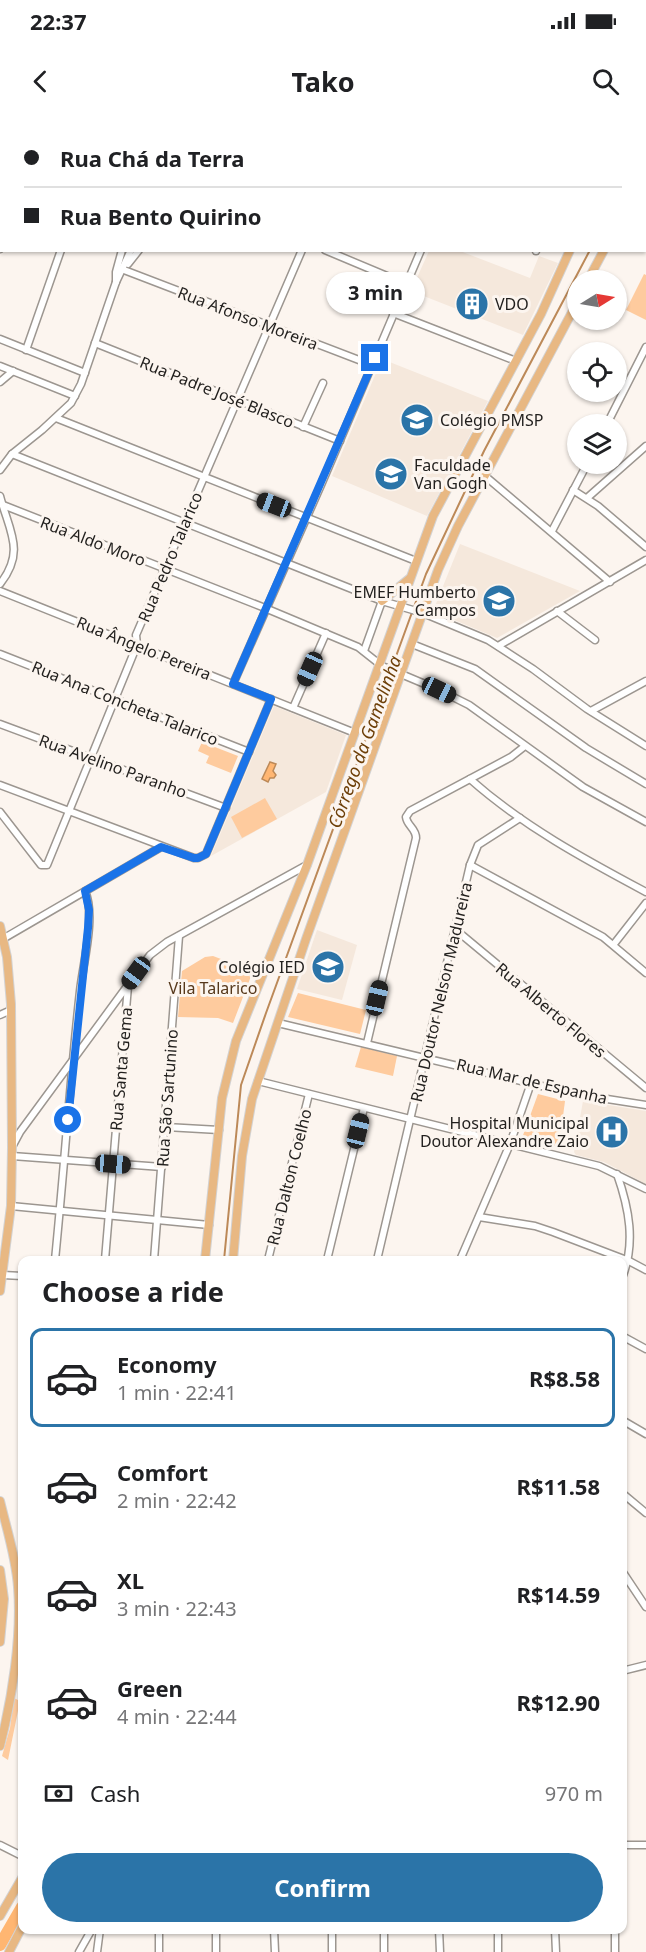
<!DOCTYPE html>
<html lang="en">
<head>
<meta charset="utf-8">
<style>
  :root { --surface:#fff; --page:#f2f2f2; --text:#202124; --muted:#757577; --line:#e0e0e0; --accent:#2b74a8 }
  body { margin:0; font-family:"Noto Sans",sans-serif; background:var(--page); color:var(--text); height:100vh; display:flex; flex-direction:column; font-size:22px; white-space:nowrap }
  * { box-sizing:border-box; margin:0 }
  p { font-size:20px; color:var(--muted) }
  .icon { flex:none; width:33px; height:33px; fill:none; stroke:currentColor; stroke-width:2; stroke-linecap:round; stroke-linejoin:round }
  .map { position:relative; flex:1; overflow:hidden }
  .sheet { position:absolute; left:18px; top:1136px; width:609px; height:678px; display:flex; flex-direction:column; background:var(--surface); border-radius:12px; box-shadow:0 2px 4px #0004 }
  .sheet>* { flex:none }
  .guide { position:absolute; left:0px; top:0px; width:646px; height:132px; box-shadow:0 2px 4px #0004; display:grid; align-content:center; height:132px; padding:0 24px; background:var(--surface) }
  .needle { width:39px; rotate:79deg }
  .fabs { position:absolute; left:567px; top:150px; display:grid; gap:12px }
  .fabs a { display:grid; place-items:center; width:60px; height:60px; border-radius:50%; background:var(--surface); box-shadow:0 2px 4px #0004; font-size:30px }
  .end { position:absolute; width:27px; height:27px; margin:-14px; border:8px solid #1a73e8; background:#fff; box-shadow:0 0 0 3px #fff }
  .from { border-radius:50% }
  .bubble { position:absolute; height:42px; border-radius:21px; background:var(--surface); box-shadow:0 2px 4px #0004; font-size:20px; font-weight:700; line-height:42px; text-align:center }
  .car { position:absolute; width:18px; height:36px; margin:-18px -9px; border-radius:8px; box-shadow:0 0 4px 2px #0007; background:linear-gradient(#222 24%,#8ab4d8 0 40%,#222 0 76%,#8ab4d8 0 86%,#222 0) }
  .guide b { display:flex; align-items:center; gap:21px; height:57px; font-size:22px }
  .guide b+b { border-top:2px solid var(--line) }
  .guide i { width:15px; height:15px; background:var(--text) }
  ul { padding:0; list-style:none }
  li { display:flex; align-items:center; gap:18px; height:99px; margin:0 12px 9px; padding:0 12px; border:3px solid transparent; border-radius:12px }
  li div { flex:1 }
  li b { display:block; font-size:22px }
  li em { font-style:normal; font-weight:700 }
  li.active { border-color:var(--accent) }
  li>.icon { width:54px; height:54px; stroke-width:1.5 }
  h2 { padding:0 24px; font-size:27px; line-height:72px }
  .pay { display:flex; align-items:center; gap:15px; height:66px; padding:0 24px; font-size:22px }
  .pay p { margin-inline-start:auto }
  .action { display:flex; gap:12px; margin-top:auto; padding:12px 24px }
  .action a { flex:1; height:69px; border-radius:36px; background:var(--accent); color:#fff; font-size:24px; font-weight:700; line-height:69px; text-align:center }
  .status { display:flex; justify-content:space-between; align-items:center; height:42px; padding:0 30px; background:var(--surface); direction:ltr }
  .status svg { height:16px; fill:currentColor }
  header { display:flex; justify-content:space-between; align-items:center; height:78px; padding:0 24px; background:var(--surface); font-size:27px; font-weight:700 }
  .map>svg:first-child { display:block }
</style>
</head>
<body>
<div class="status"><b>22:37</b><svg viewBox="0 0 49 12"><path d="M0 12V9h3v3zM5 12V6h3v6zM10 12V3h3v9zM15 12V0h3v12zM26 1h20v11H26zM47 4h2v5h-2z"/></svg></div>
<header><svg class="icon" aria-label="back" viewBox="0 0 24 24"><path d="M15 5l-7 7 7 7"/></svg>Tako<svg class="icon" aria-label="search" viewBox="0 0 24 24"><circle cx="10" cy="10" r="6"/><path d="M15 15l6 6"/></svg></header>
<div class="map">
<svg width="646" height="1832" viewBox="0 0 646 1832">
  <rect width="100%" height="100%" fill="#fcf5ef"/>
  <g fill="#f5e8dc">
    <path d="M429,131H460L530,158L539,136L558,143L523,215L411,171Z"/>
    <path d="M382,239L488,281L427,396L332,356Z"/>
    <path d="M460,424L580,471L497,518L433,491Z"/>
    <path d="M274,586L346,615L326,672L211,736Z"/>
    <path d="M317,810L357,825L342,880L297,869Z"/>
    <path d="M583,981L646,991V1064L604,1042L576,1035L574,1032Z"/>
  </g>
  <g fill="#fecb9e">
    <path d="M644,154L646,155V200L626,190Z"/>
    <path d="M202,622L238,636L231,653L206,643L209,636L198,631Z"/>
    <path d="M265,678L277,699L242,718L231,697Z"/>
    <path d="M213,836L253,851L233,903L218,898L178,897L182,851L205,837Z"/>
    <path d="M298,873L366,890L360,914L288,897Z"/>
    <path d="M361,927L397,936L393,956L355,947Z"/>
    <path d="M538,974L565,981L559,1027L522,1018Z"/>
    <path d="M14,1578L20,1581L8,1640L2,1636L10,1608Z"/>
  </g>
  <path fill="#ffb672" stroke="#bc8958" stroke-width="1.5" d="M270,642L276,644L273,651L276,655L274,658H270L268,662L262,659Z"/>
  <g fill="none" stroke-linecap="round" stroke-linejoin="round">
    <g stroke="#bc8958" stroke-width="2">
      <path d="M645,21L646,19"/>
      <path d="M224,1140L241,965L266,893L426,454L484,331L590,130"/>
    </g>
    <path stroke="#ffb672" stroke-width="12" d="M0,1825L22,1787"/>
    <defs>
      <g id="minor">
        <path d="M304,0L308,2"/>
        <path d="M43,2L44,0"/>
        <path d="M105,2L106,0"/>
        <path d="M188,2L189,0"/>
        <path d="M357,2L358,0"/>
        <path d="M477,2L478,0"/>
        <path d="M0,12H2"/>
        <path d="M0,129L2,125"/>
        <path d="M325,130L406,164"/>
        <path d="M536,130V131"/>
        <path d="M128,144L139,130"/>
        <path d="M124,150L372,245"/>
        <path d="M116,162V152L122,130"/>
        <path d="M393,193L516,241"/>
        <path d="M0,219L85,253"/>
        <path d="M95,223L340,321"/>
        <path d="M26,230L61,130"/>
        <path d="M0,246L75,276"/>
        <path d="M0,262L13,251"/>
        <path d="M56,298L416,441"/>
        <path d="M607,304L646,227"/>
        <path d="M303,307L323,263"/>
        <path d="M12,334L382,481L423,493L488,520L533,549L587,589L646,626"/>
        <path d="M0,350L12,334L42,310L71,283L81,264L116,162L131,130"/>
        <path d="M485,356L610,462"/>
        <path d="M573,370L598,386L646,427"/>
        <path d="M0,376C9,411 26,431 0,464"/>
        <path d="M587,378L646,326"/>
        <path d="M3,385L265,488L358,527L382,546L439,570L469,585L583,667L646,702"/>
        <path d="M552,411L587,344"/>
        <path d="M0,471L355,613"/>
        <path d="M557,491L595,520"/>
        <path d="M412,524L475,549L586,628L646,664"/>
        <path d="M498,526L646,440"/>
        <path d="M364,531L382,481"/>
        <path d="M0,534L249,632"/>
        <path d="M233,564L321,365L421,130"/>
        <path d="M293,588L326,513"/>
        <path d="M591,591L646,561"/>
        <path d="M0,604L226,688"/>
        <path d="M470,659C523,706 584,739 646,772"/>
        <path d="M0,665L194,738H198L206,734L271,579"/>
        <path d="M0,692L41,745H47L137,525L136,515L302,130"/>
        <path d="M470,745L603,817L646,853"/>
        <path d="M456,810L646,968"/>
        <path d="M1,820L161,727"/>
        <path d="M614,824L646,783"/>
        <path d="M0,895L11,890"/>
        <path d="M278,903L575,974L646,985"/>
        <path d="M367,923L416,718C416,708 407,706 406,697L410,691L511,637L525,626"/>
        <path d="M258,961L599,1046L646,1069"/>
        <path d="M166,1007L219,1010"/>
        <path d="M13,1025L20,1012L150,835L167,822L307,745"/>
        <path d="M12,1036L162,1047"/>
        <path d="M617,1054C629,1088 636,1123 622,1158"/>
        <path d="M11,1086L209,1105"/>
        <path d="M479,1097L535,1106L553,1112L629,1141L646,1150"/>
        <path d="M55,1140C64,1050 70,960 80,871C83,843 96,796 85,771"/>
        <path d="M105,1140L128,866"/>
        <path d="M154,1140L179,816"/>
        <path d="M268,1140L309,974"/>
        <path d="M327,1140L364,988"/>
        <path d="M377,1140L470,745L478,725L520,698"/>
        <path d="M460,1140L510,1024L531,963"/>
        <path d="M3,1155L22,1156"/>
        <path d="M622,1216L646,1229"/>
        <path d="M622,1300L646,1314"/>
        <path d="M622,1373L646,1393"/>
        <path d="M622,1451L646,1487"/>
        <path d="M622,1551L646,1545"/>
        <path d="M0,1725L22,1736"/>
        <path d="M622,1725H646"/>
        <path d="M159,1809V1832"/>
        <path d="M216,1809V1832"/>
        <path d="M274,1809L275,1832"/>
        <path d="M332,1809V1832"/>
        <path d="M384,1809V1832"/>
        <path d="M439,1809L440,1832"/>
        <path d="M498,1809V1832"/>
        <path d="M555,1809L556,1832"/>
        <path d="M615,1809V1832"/>
        <path d="M79,1832L92,1809"/>
        <path d="M97,1832L100,1809"/>
      </g>
      <g id="major">
        <path d="M634,2V0"/>
        <path d="M645,53L646,51"/>
        <path d="M588,160L604,130"/>
        <path d="M382,481L409,459"/>
        <path d="M0,806L7,837L11,884L12,1027L11,1086L0,1171"/>
        <path d="M205,1140L222,978L236,921L307,745L433,396L541,194L570,130"/>
        <path d="M233,1140L242,1036L252,979L306,819L438,450L458,406L578,181"/>
        <path d="M0,1381C7,1410 16,1438 18,1467C22,1516 12,1579 0,1626"/>
        <path d="M0,1450L4,1479L0,1522"/>
        <path d="M0,1796L22,1758"/>
        <path d="M9,1832L22,1807"/>
      </g>
    </defs>
    <use href="#minor" stroke="#9c9690" stroke-width="9"/>
    <use href="#major" stroke="#d3d2d2" stroke-width="10"/>
    <use href="#minor" stroke="#fff" stroke-width="6"/>
    <use href="#major" stroke="#e8b883" stroke-width="8"/>
  </g>
  <g fill="none" stroke-linecap="round" stroke-linejoin="round">
    <path stroke="#1a73e8" stroke-width="8" d="M68,1000L88,808L89,790L85,771L161,727L194,738H198L206,734L271,579L233,564L375,238"/>
  </g>
  <defs>
    <symbol id="building-disc" viewBox="-11 -11 22 22"><circle r="9.5" fill="#2b74a8" stroke="#fcf5ef"/><path d="M-4-6H4V6H1V3H-1V6H-4ZM-2.5-4.3h1.7v1.8h-1.7ZM.8-4.3h1.7v1.8H.8ZM-2.5-1h1.7V.8h-1.7ZM.8-1h1.7V.8H.8Z" fill="#fff"/></symbol>
    <symbol id="school-disc" viewBox="-11 -11 22 22"><circle r="9.5" fill="#2b74a8" stroke="#fcf5ef"/><path d="M0-5L7-2L0 1L-7-2ZM-4 1L0 2.5L4 1V4Q0 6-4 4Z" fill="#fff"/></symbol>
    <symbol id="university-disc" viewBox="-11 -11 22 22"><circle r="9.5" fill="#2b74a8" stroke="#fcf5ef"/><path d="M0-5L7-2L0 1L-7-2ZM-4 1L0 2.5L4 1V4Q0 6-4 4Z" fill="#fff"/></symbol>
    <symbol id="hospital-disc" viewBox="-11 -11 22 22"><circle r="9.5" fill="#2b74a8" stroke="#fcf5ef"/><path d="M-5-5h3v3.5h4V-5h3V5h-3V1.5h-4V5h-3Z" fill="#fff"/></symbol>
  </defs>
  <g fill-rule="evenodd">
    <use href="#building-disc" x="453" y="165" width="38" height="38"/>
    <use href="#school-disc" x="398" y="281" width="38" height="38"/>
    <use href="#university-disc" x="372" y="335" width="38" height="38"/>
    <use href="#school-disc" x="480" y="462" width="38" height="38"/>
    <use href="#school-disc" x="309" y="828" width="38" height="38"/>
    <use href="#hospital-disc" x="593" y="993" width="38" height="38"/>
  </g>
  <g text-anchor="middle" stroke-width="6" stroke-linejoin="round" paint-order="stroke">
    <g font-size="16" fill="#211f1d" stroke="#fcf5ef" text-anchor="start">
      <text x="495" y="190">VDO</text>
      <text x="440" y="306">Colégio PMSP</text>
      <text x="414" y="351">Faculdade<tspan x="414" dy="18">Van Gogh</tspan></text>
      <text x="476" y="478" text-anchor="end">EMEF Humberto<tspan x="476" dy="18">Campos</tspan></text>
      <text x="305" y="853" text-anchor="end">Colégio IED</text>
      <text x="589" y="1009" text-anchor="end">Hospital Municipal<tspan x="589" dy="18">Doutor Alexandre Zaio</tspan></text>
    </g>
    <g font-size="16" fill="#211f1d" stroke="#fcf5ef">
      <text transform="translate(248 198) rotate(21)" y="6">Rua Afonso Moreira</text>
      <text transform="translate(217 272) rotate(22)" y="6">Rua Padre José Blasco</text>
      <text transform="translate(93 421) rotate(21)" y="6">Rua Aldo Moro</text>
      <text transform="translate(170 437) rotate(-67)" y="6">Rua Pedro Talarico</text>
      <text transform="translate(144 528) rotate(22)" y="6">Rua Ângelo Pereira</text>
      <text transform="translate(125 583) rotate(22)" y="6">Rua Ana Concheta Talarico</text>
      <text transform="translate(113 646) rotate(20)" y="6">Rua Avelino Paranho</text>
      <text transform="translate(441 872) rotate(-77)" y="6">Rua Doutor Nelson Madureira</text>
      <text transform="translate(551 890) rotate(40)" y="6">Rua Alberto Flores</text>
      <text transform="translate(121 949) rotate(-85)" y="6">Rua Santa Gema</text>
      <text transform="translate(532 961) rotate(13)" y="6">Rua Mar de Espanha</text>
      <text transform="translate(167 978) rotate(-86)" y="6">Rua São Sartunino</text>
      <text transform="translate(289 1057) rotate(-76)" y="6">Rua Dalton Coelho</text>
    </g>
    <g font-size="16" fill="#56381b" stroke="#fcf5ef">
      <text x="213" y="874">Vila Talarico</text>
    </g>
    <g font-size="18" font-style="italic" fill="#6d3f08" stroke="#fcf5ef">
      <text transform="translate(365 622) rotate(-70)" y="6">Córrego da Gamelinha</text>
    </g>
  </g>
</svg>
<div class="fabs">
<a><svg class="needle" viewBox="-14 -14 28 28"><path d="M0-13l5 13h-10z" fill="#e53935"/><path d="M0 13l5-13h-10z" fill="#757577"/></svg></a>
<a><svg class="icon" aria-label="locate" viewBox="0 0 24 24"><circle cx="12" cy="12" r="6"/><path d="M12 2v4M12 18v4M2 12h4M18 12h4"/></svg></a>
<a><svg class="icon" aria-label="layers" viewBox="0 0 24 24"><path d="M12 4l9 5-9 5-9-5zM3 14l9 5 9-5"/></svg></a>
</div>
<i class="end from" style="left:68px;top:1000px"></i>
<i class="end" style="left:375px;top:238px"></i>
<div class="bubble" style="left:326px;top:152px;width:99px">3 min</div>
<i class="car" style="left:274px;top:385px;rotate:291deg"></i>
<i class="car" style="left:310px;top:549px;rotate:204deg"></i>
<i class="car" style="left:439px;top:570px;rotate:115deg"></i>
<i class="car" style="left:136px;top:853px;rotate:216deg"></i>
<i class="car" style="left:377px;top:878px;rotate:13deg"></i>
<i class="car" style="left:358px;top:1011px;rotate:14deg"></i>
<i class="car" style="left:113px;top:1044px;rotate:94deg"></i>
<div class="guide">
<b><i class="from"></i>Rua Chá da Terra</b>
<b><i></i>Rua Bento Quirino</b>
</div>
<section class="sheet">
<h2>Choose a ride</h2>
<ul>
<li class="active"><svg class="icon" aria-label="car" viewBox="0 0 24 24"><path d="M5 17H2v-5l4-1 3-4h7l3 4 3 1v5h-3M9 17h6M6 11h13"/><circle cx="7" cy="17" r="2"/><circle cx="17" cy="17" r="2"/></svg><div><b>Economy</b><p>1 min · 22:41</p></div><em>R$8.58</em></li>
<li><svg class="icon" aria-label="car" viewBox="0 0 24 24"><path d="M5 17H2v-5l4-1 3-4h7l3 4 3 1v5h-3M9 17h6M6 11h13"/><circle cx="7" cy="17" r="2"/><circle cx="17" cy="17" r="2"/></svg><div><b>Comfort</b><p>2 min · 22:42</p></div><em>R$11.58</em></li>
<li><svg class="icon" aria-label="car" viewBox="0 0 24 24"><path d="M5 17H2v-5l4-1 3-4h7l3 4 3 1v5h-3M9 17h6M6 11h13"/><circle cx="7" cy="17" r="2"/><circle cx="17" cy="17" r="2"/></svg><div><b>XL</b><p>3 min · 22:43</p></div><em>R$14.59</em></li>
<li><svg class="icon" aria-label="car" viewBox="0 0 24 24"><path d="M5 17H2v-5l4-1 3-4h7l3 4 3 1v5h-3M9 17h6M6 11h13"/><circle cx="7" cy="17" r="2"/><circle cx="17" cy="17" r="2"/></svg><div><b>Green</b><p>4 min · 22:44</p></div><em>R$12.90</em></li>
</ul>
<div class="pay"><svg class="icon" aria-label="cash" viewBox="0 0 24 24"><path d="M3 7h18v10H3z"/><circle cx="12" cy="12" r="2"/></svg>Cash<p>970 m</p></div>
<div class="action"><a>Confirm</a></div>
</section>
</div>
</body>
</html>
